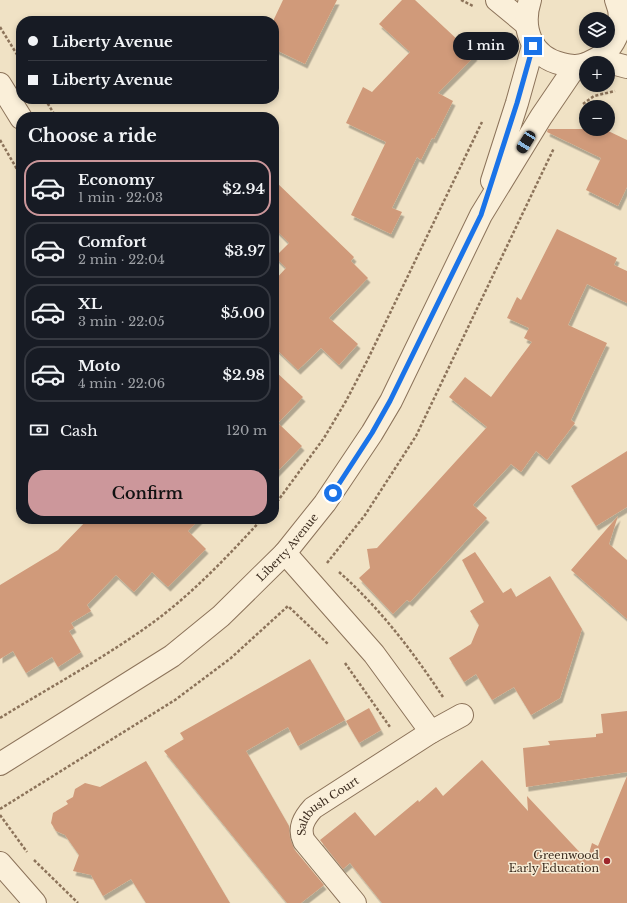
<!DOCTYPE html>
<html lang="en">
<head>
<meta charset="utf-8">
<style>
  :root { --surface:#171b24; --page:#242831; --text:#f1f3f6; --muted:#9ea1a6; --line:#363941; --accent:#cc979b }
  body { margin:0; font-family:"Libre Baskerville",serif; background:var(--page); color:var(--text); height:100vh; display:flex; flex-direction:column; font-size:15px; white-space:nowrap }
  * { box-sizing:border-box; margin:0 }
  p { font-size:13px; color:var(--muted) }
  .icon { flex:none; width:22px; height:22px; fill:none; stroke:currentColor; stroke-width:2; stroke-linecap:round; stroke-linejoin:round }
  .map { position:relative; flex:1; overflow:hidden }
  .sheet { position:absolute; left:16px; top:112px; width:263px; height:412px; display:flex; flex-direction:column; background:var(--surface); border-radius:16px; box-shadow:0 2px 6px #0003 }
  .sheet>* { flex:none }
  .banner { position:absolute; left:16px; top:16px; width:263px; height:88px; border-radius:16px; box-shadow:0 2px 6px #0003; display:grid; align-content:center; height:88px; padding:0 12px; background:var(--surface) }
  .fabs { position:absolute; left:579px; top:12px; display:grid; gap:8px }
  .fabs a { display:grid; place-items:center; width:36px; height:36px; border-radius:50%; background:var(--surface); box-shadow:0 2px 6px #0003; font-size:20px }
  .end { position:absolute; width:18px; height:18px; margin:-9px; border:5px solid #1a73e8; background:#fff; box-shadow:0 0 0 2px #fff }
  .from { border-radius:50% }
  .bubble { position:absolute; height:28px; border-radius:14px; background:var(--surface); box-shadow:0 2px 6px #0003; font-size:13px; font-weight:600; line-height:28px; text-align:center }
  .car { position:absolute; width:12px; height:24px; margin:-12px -6px; border-radius:5px; box-shadow:0 0 3px 1px #0007; background:linear-gradient(#222 24%,#8ab4d8 0 40%,#222 0 76%,#8ab4d8 0 86%,#222 0) }
  .banner b { display:flex; align-items:center; gap:14px; height:38px; font-size:15px }
  .banner b+b { border-top:1px solid var(--line) }
  .banner i { width:10px; height:10px; background:var(--text) }
  ul { padding:0; list-style:none }
  li { display:flex; align-items:center; gap:12px; height:56px; margin:0 8px 6px; padding:0 4px; border:2px solid var(--line); border-radius:16px }
  li div { flex:1 }
  li b { display:block; font-size:15px }
  li em { font-style:normal; font-weight:600 }
  li.on { border-color:var(--accent) }
  li>.icon { width:36px; height:36px; stroke-width:1.5 }
  h2 { padding:0 12px; font-size:18px; line-height:48px }
  .pay { display:flex; align-items:center; gap:10px; height:44px; padding:0 12px; font-size:15px }
  .pay p { margin-inline-start:auto }
  .cta { display:flex; gap:8px; margin-top:auto; padding:8px 12px }
  .cta a { flex:1; height:46px; border-radius:16px; background:var(--accent); color:#111; font-size:16px; font-weight:600; line-height:46px; text-align:center }
  .map>svg:first-child { display:block }
</style>
</head>
<body>
<div class="map">
<svg width="627" height="903" viewBox="0 0 627 903">
  <defs>
    <filter id="shadow"><feDropShadow dx="2.5" dy="4.5" stdDeviation="0" flood-color="#0004"/></filter>
  </defs>
  <rect width="100%" height="100%" fill="#f0e2c5"/>
  <g fill="#d09a7a" filter="url(#shadow)">
    <path d="M283,0H337L305,64L274,49V19Z"/>
    <path d="M402,0H415L475,56L438,93L453,101L434,139L432,138L421,160L417,157L392,208L402,212L391,234L351,215L386,142L346,123L363,87L372,92L410,52L379,24Z"/>
    <path d="M548,129H604L627,140V187L618,206L586,190L601,158L547,132Z"/>
    <path d="M274,180L354,257L351,261L368,278L329,318L358,344L339,365L321,348L298,370L274,347V281L286,268L275,257L289,243L274,228Z"/>
    <path d="M557,229L617,258L614,265L627,271V303L587,284L568,325L607,343L571,420L575,423L547,460L536,451L521,472L511,464L473,505L487,518L410,602L407,600L393,614L359,578L370,568L367,549L377,548L487,427L449,397L465,377L491,397L532,342L524,338L529,328L507,318L517,297L521,300Z"/>
    <path d="M274,370L303,397L278,423L302,446L274,475Z"/>
    <path d="M627,451V507L596,526L571,486Z"/>
    <path d="M618,516L609,544L627,560V619L571,570Z"/>
    <path d="M88,519H200L188,531L206,549L168,587L152,572L134,592L116,575L87,605L91,611L71,623L74,628L69,631L81,652L58,667L52,657L26,673L13,651L0,659V585L58,550Z"/>
    <path d="M475,552L503,593L511,588L516,597L550,576L582,629L560,698L531,715L514,687L492,700L476,674L464,682L449,658L471,644L479,625L470,611L484,602L462,560Z"/>
    <path d="M310,659L345,720L298,746L288,727L246,751L289,826L290,838L294,849L324,885L301,903H287L164,751L184,739L180,733Z"/>
    <path d="M369,708L381,730L359,743L346,721Z"/>
    <path d="M627,711V772L526,787L523,748L550,745L548,741L596,737V734L603,733L601,714Z"/>
    <path d="M482,760L528,811L527,796L587,860L592,843L598,846L627,776V903H382L350,863L343,869L320,840L355,812L375,836L418,800L419,802L436,787L443,796Z"/>
    <path d="M146,761L230,903H146L131,879L103,896L91,875L73,871L79,855L65,835L56,831L51,823L53,813L68,804L66,801L73,797L75,789L85,783L100,787Z"/>
  </g>
  <g fill="none" stroke-linecap="round" stroke-linejoin="round">
    <defs>
      <g id="minor">
        <path d="M497,0L526,24"/>
        <path d="M530,0C521,28 531,57 562,64C571,66 577,67 586,64"/>
        <path d="M597,59L627,67"/>
        <path d="M588,63C614,53 627,26 616,0"/>
        <path d="M0,84L21,118"/>
        <path d="M492,181L517,103L533,46"/>
        <path d="M285,553L374,654L431,732"/>
        <path id="s1" d="M0,764L172,656L221,616L285,553L325,503L372,433L391,401L481,215L541,117L575,67"/>
        <path d="M0,863L35,903"/>
        <path id="s2" d="M355,903L304,841C298,828 304,818 313,808L431,732L462,715"/>
      </g>
    </defs>
    <use href="#minor" stroke="#8c735a" stroke-width="24"/>
    <g stroke="#8c735a" stroke-width="2.5" stroke-dasharray="3 2" stroke-linecap="butt">
      <path d="M461,0L473,6"/>
      <path d="M0,27L21,61"/>
      <path d="M45,99L56,117"/>
      <path d="M583,104L594,96L615,91"/>
      <path d="M0,140L21,176"/>
      <path d="M274,506L324,438L346,401L367,361L482,122"/>
      <path d="M327,563L365,515L416,436L554,148"/>
      <path d="M339,572C380,608 413,652 443,697"/>
      <path d="M345,663L390,727"/>
      <path d="M0,718C52,686 106,657 155,621C194,592 229,555 262,519"/>
      <path d="M0,809L175,700L231,658L288,606L328,644"/>
      <path d="M0,815L27,852"/>
      <path d="M34,860L78,903"/>
    </g>
    <use href="#minor" stroke="#faefd9" stroke-width="22"/>
  </g>
  <g fill="none" stroke-linecap="round" stroke-linejoin="round">
    <path stroke="#1a73e8" stroke-width="5" d="M333,493L372,433L390,401L481,215L517,103L533,46"/>
  </g>
  <circle fill="#9e272c" stroke="#f7ecd5" stroke-width="1.5" cx="607" cy="861" r="4"/>
  <g text-anchor="middle" stroke-width="3" stroke-linejoin="round" paint-order="stroke">
    <g font-size="11" fill="#3c2c1f" stroke="#f7ecd5">
      <text dy="4" stroke="none"><textPath href="#s1" startOffset="362">Liberty Avenue</textPath></text>
      <text dy="4" stroke="none"><textPath href="#s2" startOffset="128">Saltbush Court</textPath></text>
    </g>
    <g font-size="11" fill="#3c2c1f" stroke="#f7ecd5" text-anchor="end">
      <text x="599" y="859">Greenwood<tspan x="599" dy="13">Early Education</tspan></text>
    </g>
  </g>
</svg>
<div class="fabs">
<a><svg class="icon" aria-label="layers" viewBox="0 0 24 24"><path d="M12 4l9 5-9 5-9-5zM3 14l9 5 9-5"/></svg></a>
<a>+</a>
<a>−</a>
</div>
<i class="end from" style="left:333px;top:493px"></i>
<i class="end" style="left:533px;top:46px"></i>
<div class="bubble" style="left:453px;top:32px;width:66px">1 min</div>
<i class="car" style="left:526px;top:142px;rotate:212deg"></i>
<div class="banner">
<b><i class="from"></i>Liberty Avenue</b>
<b><i></i>Liberty Avenue</b>
</div>
<section class="sheet">
<h2>Choose a ride</h2>
<ul>
<li class="on"><svg class="icon" aria-label="car" viewBox="0 0 24 24"><path d="M5 17H2v-5l4-1 3-4h7l3 4 3 1v5h-3M9 17h6M6 11h13"/><circle cx="7" cy="17" r="2"/><circle cx="17" cy="17" r="2"/></svg><div><b>Economy</b><p>1 min · 22:03</p></div><em>$2.94</em></li>
<li><svg class="icon" aria-label="car" viewBox="0 0 24 24"><path d="M5 17H2v-5l4-1 3-4h7l3 4 3 1v5h-3M9 17h6M6 11h13"/><circle cx="7" cy="17" r="2"/><circle cx="17" cy="17" r="2"/></svg><div><b>Comfort</b><p>2 min · 22:04</p></div><em>$3.97</em></li>
<li><svg class="icon" aria-label="car" viewBox="0 0 24 24"><path d="M5 17H2v-5l4-1 3-4h7l3 4 3 1v5h-3M9 17h6M6 11h13"/><circle cx="7" cy="17" r="2"/><circle cx="17" cy="17" r="2"/></svg><div><b>XL</b><p>3 min · 22:05</p></div><em>$5.00</em></li>
<li><svg class="icon" aria-label="car" viewBox="0 0 24 24"><path d="M5 17H2v-5l4-1 3-4h7l3 4 3 1v5h-3M9 17h6M6 11h13"/><circle cx="7" cy="17" r="2"/><circle cx="17" cy="17" r="2"/></svg><div><b>Moto</b><p>4 min · 22:06</p></div><em>$2.98</em></li>
</ul>
<div class="pay"><svg class="icon" aria-label="cash" viewBox="0 0 24 24"><path d="M3 7h18v10H3z"/><circle cx="12" cy="12" r="2"/></svg>Cash<p>120 m</p></div>
<div class="cta"><a>Confirm</a></div>
</section>
</div>
</body>
</html>
